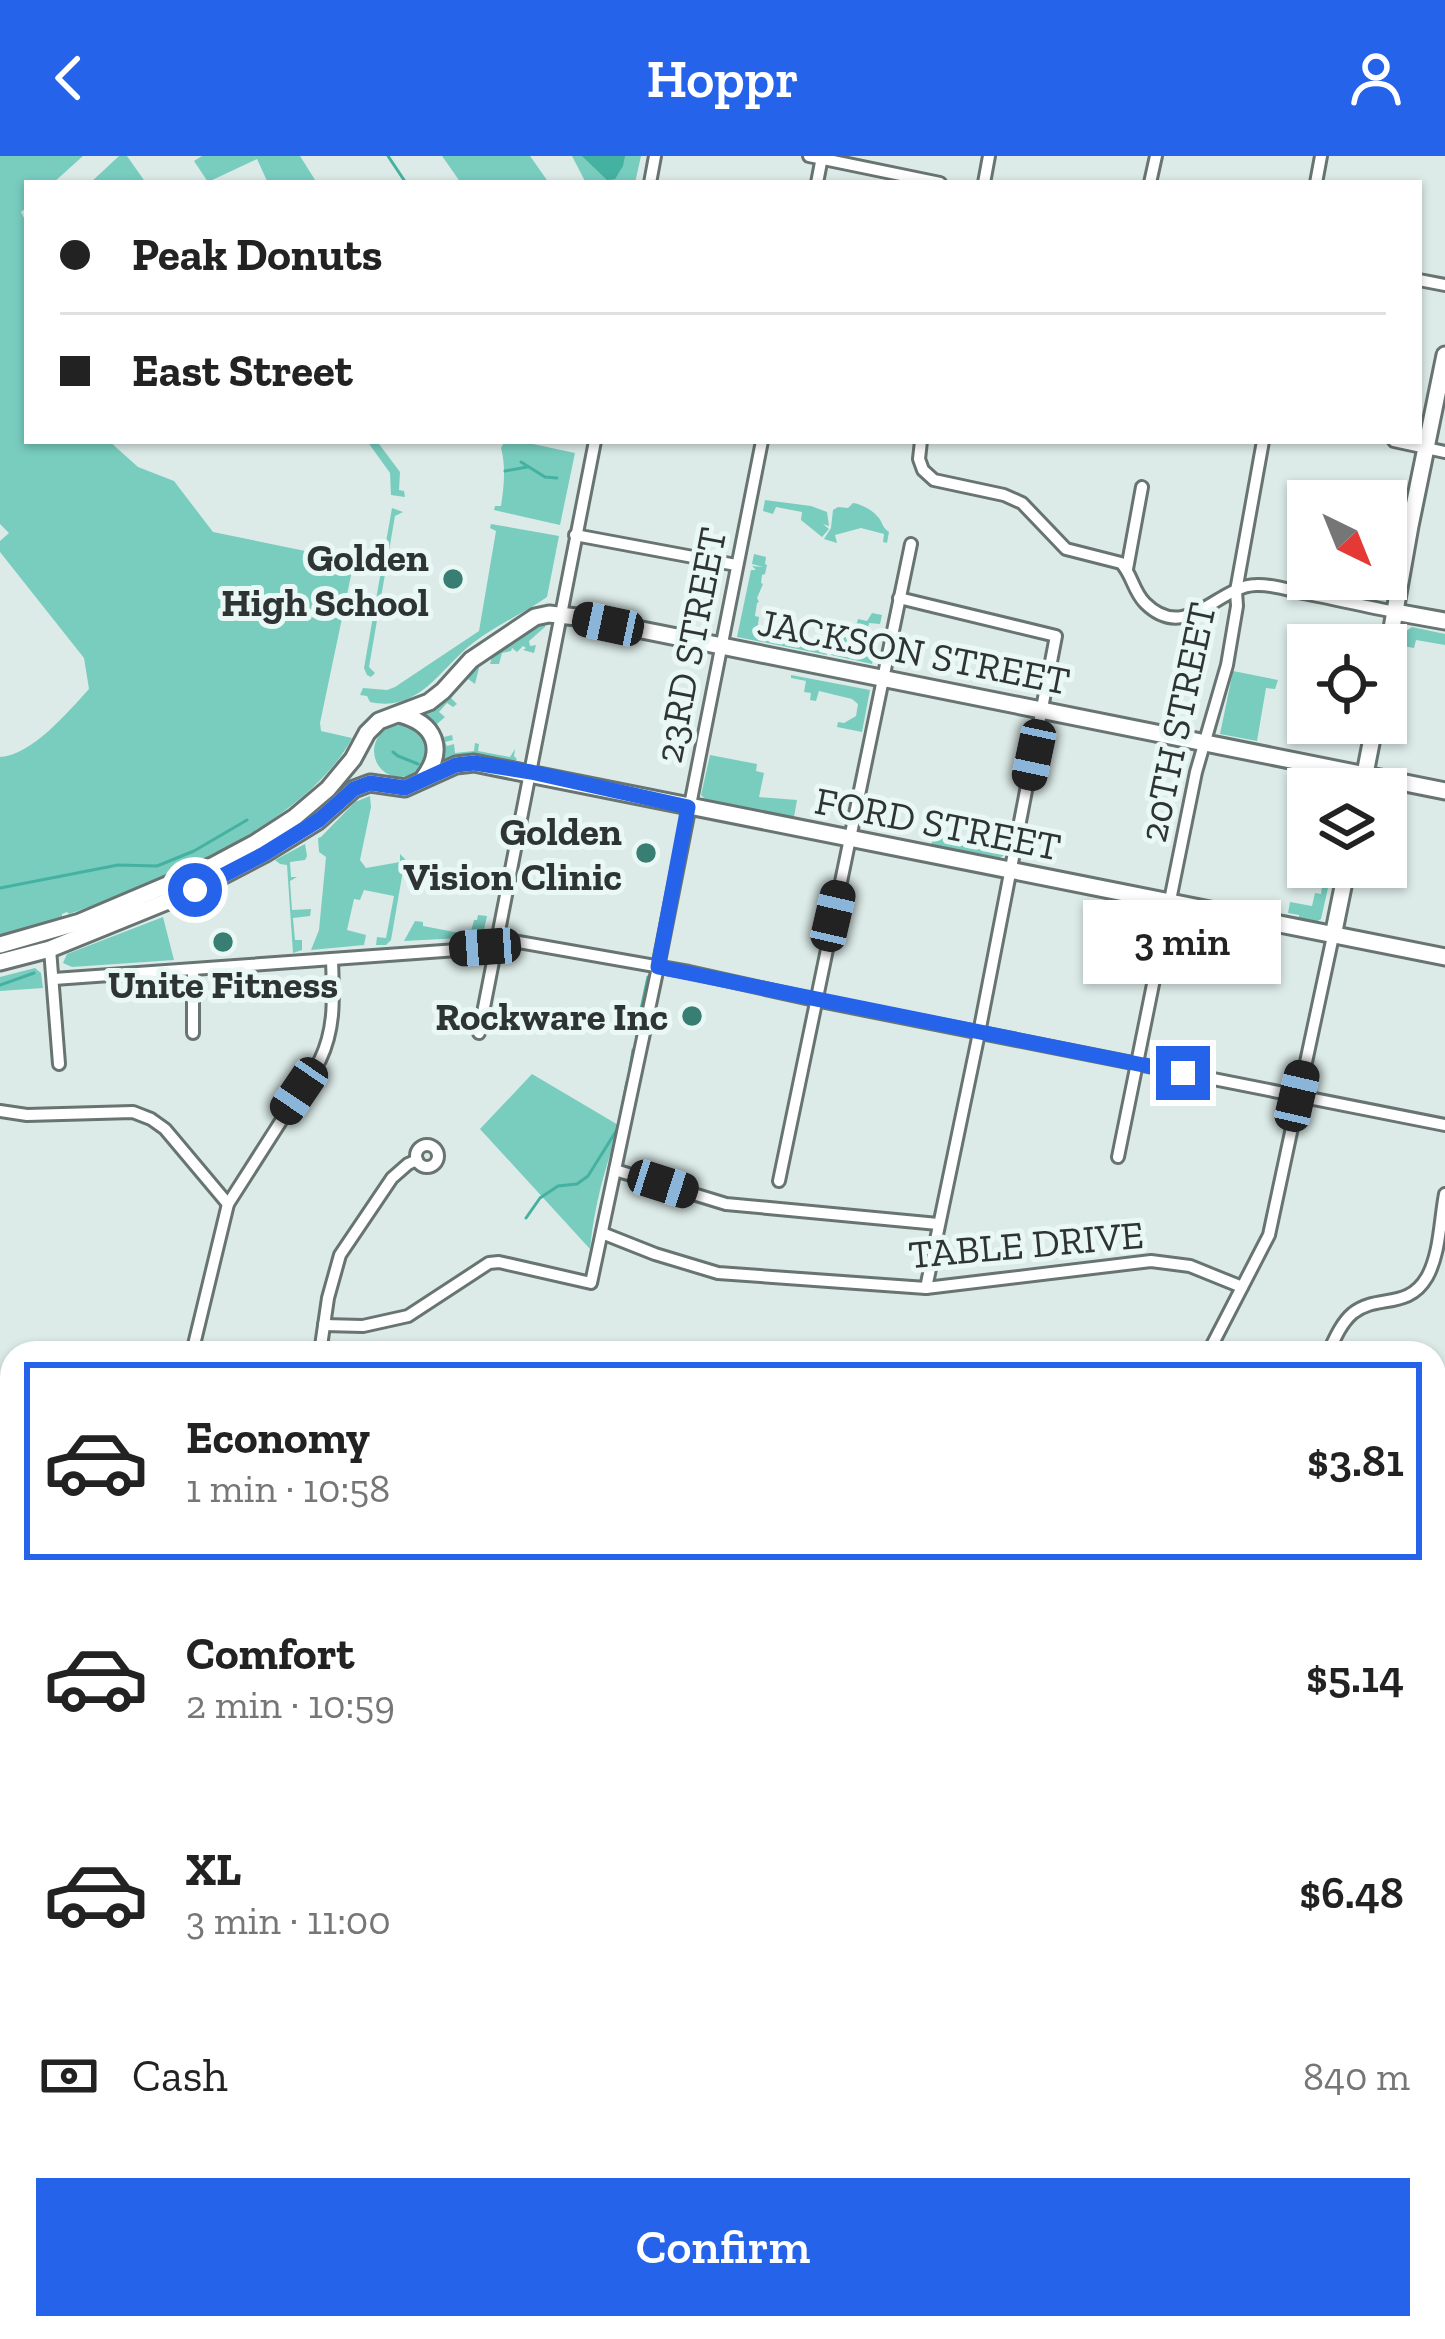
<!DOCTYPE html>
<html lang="en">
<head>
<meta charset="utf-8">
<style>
  :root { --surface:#fff; --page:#f6f6f6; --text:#222; --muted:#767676; --line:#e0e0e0; --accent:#2563eb }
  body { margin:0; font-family:"Zilla Slab",serif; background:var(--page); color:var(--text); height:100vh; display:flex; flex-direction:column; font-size:45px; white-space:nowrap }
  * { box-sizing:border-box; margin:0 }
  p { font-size:39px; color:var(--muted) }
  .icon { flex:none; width:66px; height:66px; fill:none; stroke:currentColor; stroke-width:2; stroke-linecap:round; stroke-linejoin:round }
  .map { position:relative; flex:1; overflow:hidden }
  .sheet { position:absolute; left:0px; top:1185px; width:1446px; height:999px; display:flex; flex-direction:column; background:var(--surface); border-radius:36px 36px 0 0; box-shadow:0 3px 9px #0004 }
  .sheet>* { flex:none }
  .banner { position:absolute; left:24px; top:24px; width:1398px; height:264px; border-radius:0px; box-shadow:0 3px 9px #0004; display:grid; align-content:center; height:264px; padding:0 36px; background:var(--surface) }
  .needle { width:78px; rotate:137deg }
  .controls { position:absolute; left:1287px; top:324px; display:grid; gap:24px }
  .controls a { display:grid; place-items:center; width:120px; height:120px; border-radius:0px; background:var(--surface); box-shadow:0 3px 9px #0004; font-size:60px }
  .end { position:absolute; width:54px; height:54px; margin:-27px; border:15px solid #2563eb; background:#fff; box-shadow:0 0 0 6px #fff }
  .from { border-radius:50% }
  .bubble { position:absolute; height:84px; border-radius:0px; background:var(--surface); box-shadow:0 3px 9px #0004; font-size:39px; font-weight:600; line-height:84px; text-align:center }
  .car { position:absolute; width:36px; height:72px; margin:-36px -18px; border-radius:15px; box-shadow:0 0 9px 3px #0007; background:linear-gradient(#222 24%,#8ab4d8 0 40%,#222 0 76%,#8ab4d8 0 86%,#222 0) }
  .banner b { display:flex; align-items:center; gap:42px; height:114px; font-size:45px }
  .banner b+b { border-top:3px solid var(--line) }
  .banner i { width:30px; height:30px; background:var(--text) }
  ul { padding:21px 0 0; list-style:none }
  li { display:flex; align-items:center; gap:36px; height:198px; margin:0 24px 18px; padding:0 12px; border:6px solid transparent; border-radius:0px }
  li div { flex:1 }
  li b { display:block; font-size:45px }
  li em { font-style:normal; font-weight:600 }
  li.on { border-color:var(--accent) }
  li>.icon { width:108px; height:108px; stroke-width:1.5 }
  .pay { display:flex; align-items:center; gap:30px; height:132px; padding:0 36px; font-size:45px }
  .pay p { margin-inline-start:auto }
  .action { display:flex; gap:24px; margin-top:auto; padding:24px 36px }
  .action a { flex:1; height:138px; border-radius:0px; background:var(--accent); color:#fff; font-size:48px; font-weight:600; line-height:138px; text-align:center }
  header { display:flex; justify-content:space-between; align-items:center; height:156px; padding:0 36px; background:var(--accent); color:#fff; font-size:54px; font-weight:600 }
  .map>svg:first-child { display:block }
</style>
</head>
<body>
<header><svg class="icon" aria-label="back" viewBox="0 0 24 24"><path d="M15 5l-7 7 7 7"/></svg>Hoppr<svg class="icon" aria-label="person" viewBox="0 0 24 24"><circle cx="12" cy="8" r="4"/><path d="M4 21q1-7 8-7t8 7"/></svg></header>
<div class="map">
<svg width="1445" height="2183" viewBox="0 0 1445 2183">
  <rect width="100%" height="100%" fill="#dcebe8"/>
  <g fill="#78cdbf">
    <path d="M0,0H83L53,27H27V51L21,56L27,68V285H109L138,311L174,325L213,376L354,405L320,567L321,575L352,582C307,668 158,728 69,758L67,756L62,758V761L0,780V601C32,599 68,556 89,533L84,502L0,396V385L9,377L0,368Z"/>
    <path d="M119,0H127L146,27H90Z"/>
    <path d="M202,0H300L317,27H268L257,3L208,26L194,5Z"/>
    <path d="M442,0H530L549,27H461Z"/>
    <path d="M572,0H641L635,27H586Z"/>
    <path d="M367,285H381L379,288L400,316L399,334L404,335L405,341L391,339L390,317Z"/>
    <path d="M505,285H519L575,297L560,369L494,354L495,350H501C504,330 506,311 501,292Z"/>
    <path d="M765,344L811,350L827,356L829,370L823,368L829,373L822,381L801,364L802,356L776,351L773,358L763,355Z"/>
    <path d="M853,347C861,348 872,354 877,360C883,365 881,371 889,376L887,387L883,386L884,378L861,372L835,379L837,387L824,383L831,372L833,354L838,351L848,352Z"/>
    <path d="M392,352L403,356L395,360L369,511L375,517L371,521L367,519L364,512Z"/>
    <path d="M491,368L559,380L547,441C524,457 496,469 473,487C440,512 420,557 370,546L367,540L360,539L363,532L387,534L395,531L479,475L496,375L490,372Z"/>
    <path d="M754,398L766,401L765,408L767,409L765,418L762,419L761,427L763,428L757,442L759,446L757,447L755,460L759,461L757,475L784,482L785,478L789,479V482L797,484L798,481L808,486L812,484V488L825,491L827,499L737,481L751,414H756L752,410L763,411L752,408Z"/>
    <path d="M872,457L882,459L880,468L869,467L867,478L878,481L872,508L831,499L834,483C848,484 855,476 858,463L867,465Z"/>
    <path d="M546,465L545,471L529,485L530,490L536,489L534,497L523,494L526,492L523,490L517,496L512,492L511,495L502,497L499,508H490L493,498L536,469Z"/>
    <path d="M1412,471L1445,478V489L1416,484L1414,492L1403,490L1406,475Z"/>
    <path d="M476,508L479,512L475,528L468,523L451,542L457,548L453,551L447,547L439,556L445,561L437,568L444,581L452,579L453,584L445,586L447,590L454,588L455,597L474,595L475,587L479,588L478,595L510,601L515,593L514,600L517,603L513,608L444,607L425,559Z"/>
    <path d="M1233,515L1278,524L1275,533L1266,532L1257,585L1220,578Z"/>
    <path d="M791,519L870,534L862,576L837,571L838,566L844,567L856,560L858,548L852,543L819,535L816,545L810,544L811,537L804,536L806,525L791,522Z"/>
    <circle cx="400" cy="595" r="26"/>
    <path d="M710,599L757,608L756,615L764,617L759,641L797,644L794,661L705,643L701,639Z"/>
    <path d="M370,640L371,651L360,704L366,712L400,706V698L405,703L391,784L386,789H376L377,781L386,782L394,740L364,734L360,744L354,743L347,774L366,779L364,789L311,794L319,774L326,701L319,696L318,682L321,681L355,646Z"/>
    <path d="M999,678L1008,682L1004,699L1000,702L931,689L934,679L995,689Z"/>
    <path d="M305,688L307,700L305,704L290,706L291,721H297L290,725L292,754L311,753L310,760L293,762L295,784H302V794L293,797L287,709L280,708L275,704Z"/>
    <path d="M1322,731L1328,732L1321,763L1316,766L1299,763V759L1288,757L1290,746L1312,750L1315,737L1321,738Z"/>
    <path d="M478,759L487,760L483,778L480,781L404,785L415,765L423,766V770L470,779L474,764H477Z"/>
    <path d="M163,761L174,804L72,811L63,807L67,798Z"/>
    <path d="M35,812L41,817L43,832L0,835V821Z"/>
    <path d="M532,918L620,970C605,1010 594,1051 590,1093L480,973Z"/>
    <path d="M1445,1285V2183H680L692,2172H1434V1293Z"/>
  </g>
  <path fill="#45b1a1" d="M582,0H625L623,10L615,23L607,24Z"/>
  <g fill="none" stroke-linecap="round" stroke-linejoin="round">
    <g stroke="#45b1a1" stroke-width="3">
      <path d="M388,0L406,27"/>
      <path d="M521,306L545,321L557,322"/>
      <path d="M505,315L527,311"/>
      <path d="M393,596L398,600L418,608"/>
      <path d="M0,732L118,709L157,710L194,695L247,664"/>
      <path d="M0,829L34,817"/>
      <path d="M638,867L648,821"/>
      <path d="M630,913L633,894"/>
      <path d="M526,1062L540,1042L558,1030L577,1028L588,1020L618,972L627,926"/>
    </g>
    <defs>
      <g id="street">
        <path d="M809,0L940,27"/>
        <path d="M650,27L655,0"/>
        <path d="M817,27L822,1"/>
        <path d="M984,27L989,0"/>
        <path d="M1150,27L1156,0"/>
        <path d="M1316,27L1321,0"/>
        <path d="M1419,124L1445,129"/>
        <path d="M921,285L919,303L923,314L934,324L1004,339L1022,347L1066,393L1121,407C1132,418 1133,435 1145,447C1186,488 1217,430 1256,429C1271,428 1288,434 1303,437C1334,443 1364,450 1395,456"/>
        <path d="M1394,285L1445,296"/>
        <path d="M575,379L736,409"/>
        <path d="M1127,413L1142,331"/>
        <path d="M899,442L1056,480L979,877L926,1132"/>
        <path d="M50,793L59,908"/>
        <path d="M193,814V877"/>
        <path d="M54,823L485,792L507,784L689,816L815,844L1445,969"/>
        <path d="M479,877L595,285"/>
        <path d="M0,955L27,959L133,956L151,963L165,973L228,1048"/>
        <circle cx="427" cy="1000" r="11"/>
        <path d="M1118,1001L1196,616L1227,509L1237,450L1236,435L1263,285"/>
        <path d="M615,1014L726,1048L938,1068"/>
        <path d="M779,1025L911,388"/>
        <path d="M602,1077L655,1098L718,1117L926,1132L1151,1105L1190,1110L1242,1131"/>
        <path d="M324,1169L363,1170L408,1160L489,1107L499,1106L591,1127L658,811L762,285"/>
        <path d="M192,1197L228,1048L320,904C336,871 333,839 332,803"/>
        <path d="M320,1197L328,1142L340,1099L392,1022L408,1008L417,1004"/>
        <path d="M1208,1197L1269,1079L1333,780"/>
        <path d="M1328,1197C1334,1184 1341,1167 1353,1157C1377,1138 1408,1154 1427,1121C1440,1098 1440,1064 1445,1038"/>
        <path d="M1434,1271L1445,1269"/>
      </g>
      <g id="secondary">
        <path d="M1395,456L1445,465"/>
        <path d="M1386,506L1410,370L1445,199"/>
        <path d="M399,558C435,567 446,593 423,623"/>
        <path d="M1362,633L1375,567"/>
        <path d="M1333,780L1347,711"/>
        <path d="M0,789L80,766L212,710L255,687L295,661L328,633L353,603L367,577L379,565L429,546L443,535L471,504L535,461L549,458L577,461L1445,635"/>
        <path d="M0,806L50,793L195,734L264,698L318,665L354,633L370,627L405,632L456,609L474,607L1445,801"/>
      </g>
    </defs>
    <use href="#street" stroke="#677471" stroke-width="16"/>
    <use href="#secondary" stroke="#677471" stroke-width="21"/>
    <use href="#street" stroke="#fff" stroke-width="10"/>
    <use href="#secondary" stroke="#fff" stroke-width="15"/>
  </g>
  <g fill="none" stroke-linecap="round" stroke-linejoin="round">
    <path stroke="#2563eb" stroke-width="15" d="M195,734L264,698L319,664L354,633L370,627L405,632L456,609L474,607L531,616L688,651L658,811L1183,917"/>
  </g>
  <g fill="#397e73" stroke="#eaf8f5" stroke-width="4.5">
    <circle cx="453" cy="423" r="12"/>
    <circle cx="646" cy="697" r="12"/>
    <circle cx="223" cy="786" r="12"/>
    <circle cx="692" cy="860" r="12"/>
  </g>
  <g text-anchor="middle" stroke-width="10" stroke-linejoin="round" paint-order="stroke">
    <g font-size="39" font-weight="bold" fill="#2e3433" stroke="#eaf8f5" text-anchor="end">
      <text x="429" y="415">Golden<tspan x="429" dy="45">High School</tspan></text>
      <text x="622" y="689">Golden<tspan x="622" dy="45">Vision Clinic</tspan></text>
      <text x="223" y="842" text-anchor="middle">Unite Fitness</text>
      <text x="668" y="874">Rockware Inc</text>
    </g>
    <g font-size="39" fill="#2e3433" stroke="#eaf8f5">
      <text transform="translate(690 489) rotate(-79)" y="14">23RD STREET</text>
      <text transform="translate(914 495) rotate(11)" y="14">JACKSON STREET</text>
      <text transform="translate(1177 566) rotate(-78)" y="14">20TH STREET</text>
      <text transform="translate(938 667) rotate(11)" y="14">FORD STREET</text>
      <text transform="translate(1026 1088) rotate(-5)" y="14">TABLE DRIVE</text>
    </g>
  </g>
</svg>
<div class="controls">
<a><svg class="needle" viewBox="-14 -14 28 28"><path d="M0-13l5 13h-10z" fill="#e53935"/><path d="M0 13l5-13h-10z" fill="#767676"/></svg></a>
<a><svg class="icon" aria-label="locate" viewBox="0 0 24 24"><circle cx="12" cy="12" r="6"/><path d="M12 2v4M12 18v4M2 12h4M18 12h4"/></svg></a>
<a><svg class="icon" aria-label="layers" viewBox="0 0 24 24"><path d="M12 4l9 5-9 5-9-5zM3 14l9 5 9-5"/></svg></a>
</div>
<i class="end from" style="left:195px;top:734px"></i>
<i class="end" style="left:1183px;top:917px"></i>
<div class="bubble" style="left:1083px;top:744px;width:198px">3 min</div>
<i class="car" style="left:608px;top:468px;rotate:282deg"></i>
<i class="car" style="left:1034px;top:599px;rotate:192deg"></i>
<i class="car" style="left:833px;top:760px;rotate:13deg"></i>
<i class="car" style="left:485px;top:791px;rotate:266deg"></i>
<i class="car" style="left:299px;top:935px;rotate:214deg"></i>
<i class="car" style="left:1297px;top:940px;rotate:13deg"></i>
<i class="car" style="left:663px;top:1028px;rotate:108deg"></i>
<div class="banner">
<b><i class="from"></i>Peak Donuts</b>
<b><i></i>East Street</b>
</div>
<section class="sheet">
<ul>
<li class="on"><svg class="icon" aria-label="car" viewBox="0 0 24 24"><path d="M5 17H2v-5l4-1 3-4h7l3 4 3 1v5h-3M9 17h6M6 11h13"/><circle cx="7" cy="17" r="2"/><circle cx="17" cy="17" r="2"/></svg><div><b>Economy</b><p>1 min · 10:58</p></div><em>$3.81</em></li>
<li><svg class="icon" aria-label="car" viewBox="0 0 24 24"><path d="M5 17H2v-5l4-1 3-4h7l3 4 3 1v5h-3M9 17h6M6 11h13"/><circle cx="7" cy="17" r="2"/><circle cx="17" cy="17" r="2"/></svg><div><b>Comfort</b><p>2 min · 10:59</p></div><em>$5.14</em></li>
<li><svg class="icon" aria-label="car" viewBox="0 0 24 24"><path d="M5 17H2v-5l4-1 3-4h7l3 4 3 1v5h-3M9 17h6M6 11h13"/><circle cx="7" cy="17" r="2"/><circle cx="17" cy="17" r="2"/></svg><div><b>XL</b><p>3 min · 11:00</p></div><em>$6.48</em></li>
</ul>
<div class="pay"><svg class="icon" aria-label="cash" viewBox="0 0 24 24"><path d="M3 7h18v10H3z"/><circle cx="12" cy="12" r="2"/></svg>Cash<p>840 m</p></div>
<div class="action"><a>Confirm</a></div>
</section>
</div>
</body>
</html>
